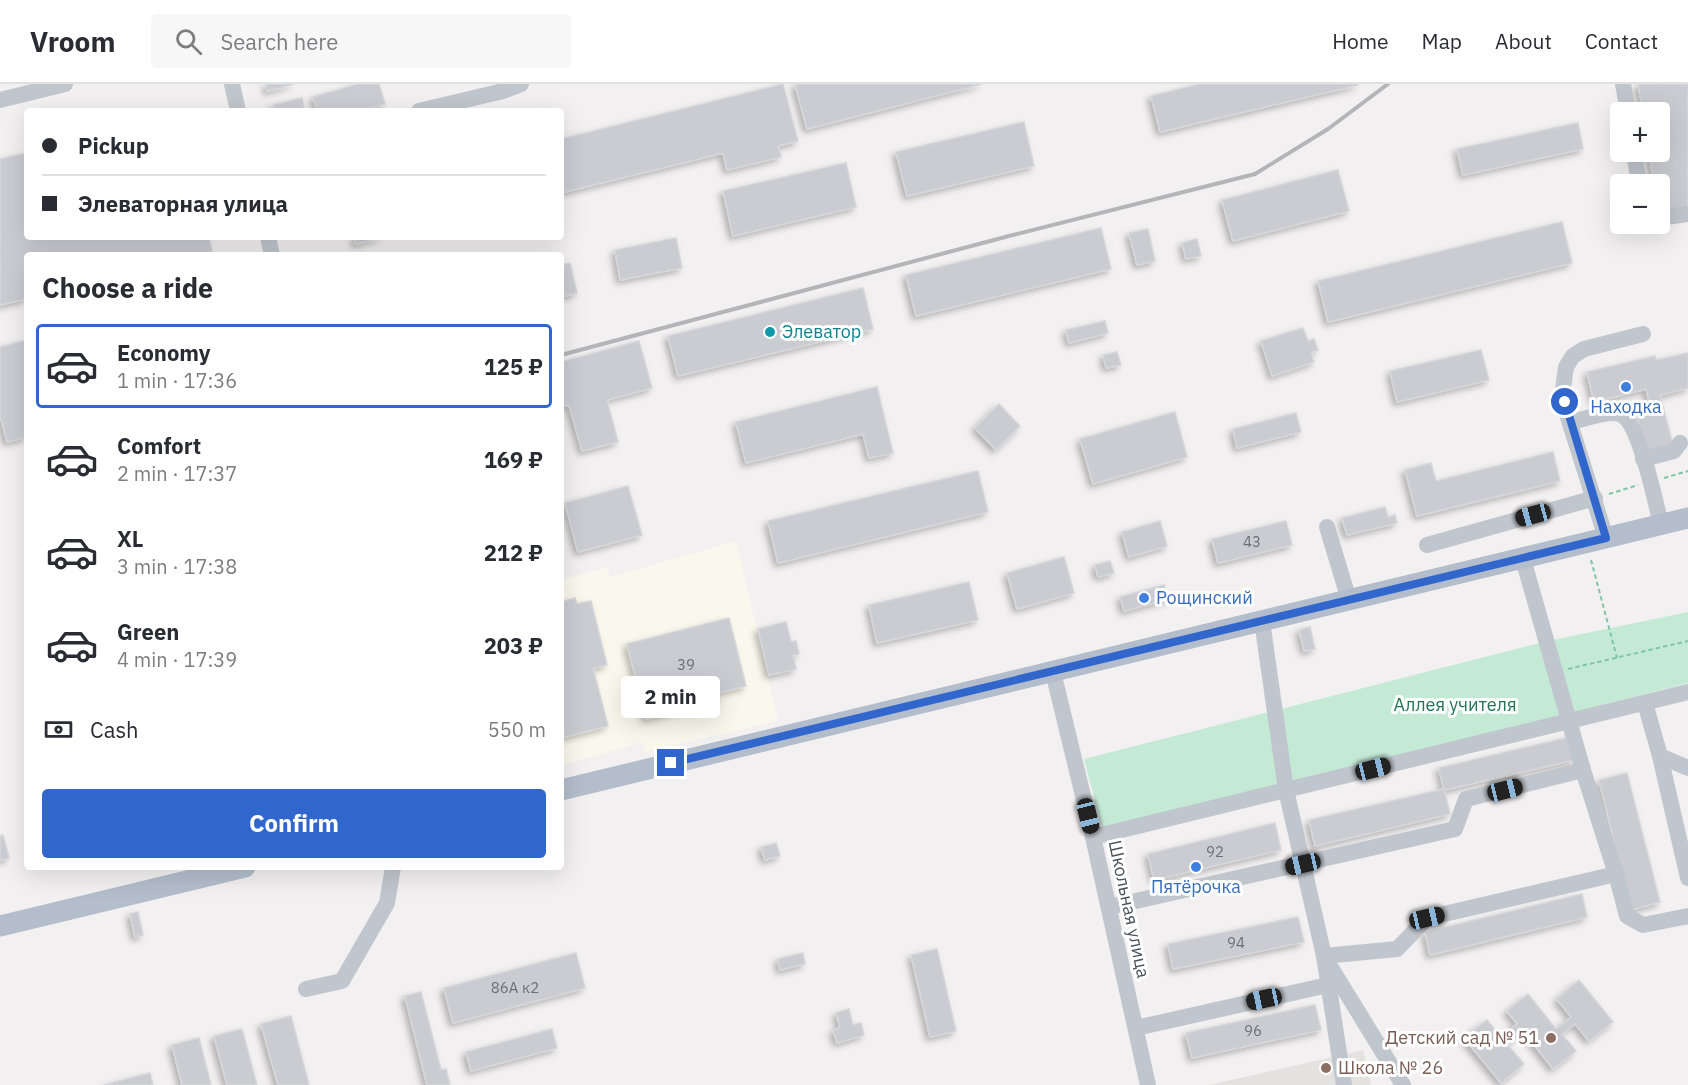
<!DOCTYPE html>
<html lang="en">
<head>
<meta charset="utf-8">
<style>
  :root { --surface:#fff; --page:#f7f7f7; --text:#2b2b33; --muted:#7c7c81; --line:#e1e1e2; --accent:#3166cc }
  body { margin:0; font-family:"IBM Plex Sans",sans-serif; background:var(--page); color:var(--text); height:100vh; display:flex; flex-direction:column; font-size:22px; white-space:nowrap }
  * { box-sizing:border-box; margin:0 }
  p { font-size:20px; color:var(--muted) }
  .icon { flex:none; width:33px; height:33px; fill:none; stroke:currentColor; stroke-width:2; stroke-linecap:round; stroke-linejoin:round }
  .map { position:relative; flex:1; overflow:hidden }
  .side { position:absolute; left:24px; top:168px; width:540px; height:618px; display:flex; flex-direction:column; background:var(--surface); border-radius:6px; box-shadow:0 6px 24px #0002 }
  .side>* { flex:none }
  .hud { position:absolute; left:24px; top:24px; width:540px; height:132px; border-radius:6px; box-shadow:0 6px 24px #0002; display:grid; align-content:center; height:132px; padding:0 18px; background:var(--surface) }
  .controls { position:absolute; left:1610px; top:18px; display:grid; gap:12px }
  .controls a { display:grid; place-items:center; width:60px; height:60px; border-radius:6px; background:var(--surface); box-shadow:0 6px 24px #0002; font-size:30px }
  .end { position:absolute; width:27px; height:27px; margin:-14px; border:8px solid #3166cc; background:#fff; box-shadow:0 0 0 3px #fff }
  .from { border-radius:50% }
  .bubble { position:absolute; height:42px; border-radius:6px; background:var(--surface); box-shadow:0 6px 24px #0002; font-size:20px; font-weight:800; line-height:42px; text-align:center }
  .car { position:absolute; width:18px; height:36px; margin:-18px -9px; border-radius:8px; box-shadow:0 0 4px 2px #0007; background:linear-gradient(#222 24%,#8ab4d8 0 40%,#222 0 76%,#8ab4d8 0 86%,#222 0) }
  .hud b { display:flex; align-items:center; gap:21px; height:57px; font-size:22px }
  .hud b+b { border-top:2px solid var(--line) }
  .hud i { width:15px; height:15px; background:var(--text) }
  ul { padding:0; list-style:none }
  li { display:flex; align-items:center; gap:18px; height:84px; margin:0 12px 9px; padding:0 6px; border:3px solid transparent; border-radius:6px }
  li div { flex:1 }
  li b { display:block; font-size:22px }
  li em { font-style:normal; font-weight:800 }
  li.active { border-color:var(--accent) }
  li>.icon { width:54px; height:54px; stroke-width:1.5 }
  h2 { padding:0 18px; font-size:27px; line-height:72px }
  .pay { display:flex; align-items:center; gap:15px; height:66px; padding:0 18px; font-size:22px }
  .pay p { margin-inline-start:auto }
  .button { display:flex; gap:12px; margin-top:auto; padding:12px 18px }
  .button a { flex:1; height:69px; border-radius:6px; background:var(--accent); color:#fff; font-size:24px; font-weight:800; line-height:69px; text-align:center }
  header { display:flex; align-items:center; gap:36px; box-sizing:border-box; height:84px; padding:0 30px; background:var(--surface); border-bottom:2px solid var(--line) }
  header strong { font-size:28px }
  nav { display:flex; gap:33px; margin-inline-start:auto; font-size:21px }
  .search { width:420px; height:54px; background:var(--page); display:flex; align-items:center; gap:15px; box-sizing:border-box; padding:0 21px; border-radius:6px; color:var(--muted); font-size:22px }
  .map>svg:first-child { display:block }
</style>
</head>
<body>
<header>
<strong>Vroom</strong>
<div class="search"><svg class="icon" aria-label="search" viewBox="0 0 24 24"><circle cx="10" cy="10" r="6"/><path d="M15 15l6 6"/></svg>Search here</div>
<nav><a>Home</a><a>Map</a><a>About</a><a>Contact</a></nav>
</header>
<div class="map">
<svg width="1688" height="1001" viewBox="0 0 1688 1001">
  <defs>
    <filter id="shadow"><feDropShadow dx="-3.5" dy="3.5" stdDeviation="3" flood-color="#0004"/></filter>
  </defs>
  <rect width="100%" height="100%" fill="#f2f0f0"/>
  <path fill="#faf7ec" d="M736,457L778,637L645,668L643,658L561,682V496L607,483L610,493Z"/>
  <path fill="#e3e2e1" d="M1363,966L1371,1001H1209Z"/>
  <path fill="#c4ead6" d="M1688,528V599L1103,747L1084,675L1548,557Z"/>
  <g fill="#cbccd2" stroke="#d5d6da" stroke-width="1.5" filter="url(#shadow)">
    <path d="M266,0H294L267,7Z"/>
    <path d="M358,0H379L385,20L359,27H317L313,13Z"/>
    <path d="M783,0L798,57L778,62L781,73L727,86L723,69L561,109V55Z"/>
    <path d="M795,0H982L807,45Z"/>
    <path d="M1200,0H1357L1358,1L1160,48L1151,12Z"/>
    <path d="M1638,0H1688V124L1659,128V100H1654L1649,68H1659V28H1643Z"/>
    <path d="M302,14L305,27H274L273,21Z"/>
    <path d="M1024,38L1034,82L907,112L896,68Z"/>
    <path d="M1578,39L1583,65L1463,91L1457,65Z"/>
    <path d="M27,69V153H209L213,171H27V215L0,221V75Z"/>
    <path d="M846,79L856,123L733,152L723,107Z"/>
    <path d="M1338,86L1349,127L1233,157L1222,116Z"/>
    <path d="M1562,138L1572,179L1328,238L1318,197Z"/>
    <path d="M1101,144L1111,185L916,232L906,191Z"/>
    <path d="M1148,145L1155,177L1137,181L1129,149Z"/>
    <path d="M354,153H383L356,160Z"/>
    <path d="M676,154L682,184L620,196L615,166Z"/>
    <path d="M1197,155L1201,172L1186,175L1182,159Z"/>
    <path d="M570,179L577,209L561,213V181Z"/>
    <path d="M863,204L873,245L678,292L668,252Z"/>
    <path d="M1105,237L1108,249L1069,259L1066,246Z"/>
    <path d="M1303,244L1308,257L1314,255L1318,266L1311,268L1314,278L1272,292L1261,257Z"/>
    <path d="M27,256V353L7,358L0,331V263Z"/>
    <path d="M639,257L652,304L607,316L618,358L582,367L569,321L561,323V278Z"/>
    <path d="M1481,266L1489,296L1397,318L1390,287Z"/>
    <path d="M1117,268L1121,281L1106,284L1103,271Z"/>
    <path d="M1688,269V304L1660,311L1673,361L1645,368L1637,333L1652,329L1646,305L1594,318L1587,288L1655,272L1656,276Z"/>
    <path d="M877,303L893,369L869,374L863,350L746,379L736,338Z"/>
    <path d="M999,320L1020,342L996,366L975,344Z"/>
    <path d="M1175,328L1187,373L1093,400L1080,355Z"/>
    <path d="M1296,329L1301,348L1237,364L1233,345Z"/>
    <path d="M1553,368L1560,397L1417,432L1405,386L1431,379L1436,397Z"/>
    <path d="M978,387L988,428L778,479L768,437Z"/>
    <path d="M628,402L642,451L578,468L565,419Z"/>
    <path d="M1385,423L1388,433L1395,431L1397,439L1347,451L1342,434Z"/>
    <path d="M1160,437L1167,462L1129,473L1122,448Z"/>
    <path d="M1286,437L1292,461L1218,479L1212,455Z"/>
    <path d="M1064,473L1074,509L1017,525L1007,489Z"/>
    <path d="M1110,477L1114,489L1098,493L1095,481Z"/>
    <path d="M969,498L978,536L877,559L869,521Z"/>
    <path d="M1164,501L1169,515L1124,527L1120,513Z"/>
    <path d="M575,514L577,520L591,517L607,581L593,584L608,642L561,654V518Z"/>
    <path d="M729,534L746,602L718,609L720,617L646,635L627,560Z"/>
    <path d="M786,538L791,558L796,557L799,570L793,571L796,585L769,591L758,545Z"/>
    <path d="M1310,543L1315,565L1304,567L1299,546Z"/>
    <path d="M1570,653L1575,676L1444,706L1439,684Z"/>
    <path d="M1627,689L1660,818L1631,826L1599,696Z"/>
    <path d="M1444,705L1450,730L1315,762L1309,736Z"/>
    <path d="M1275,739L1281,766L1154,796L1148,770Z"/>
    <path d="M3,751L9,774L0,776V752Z"/>
    <path d="M776,759L780,772L765,776L761,763Z"/>
    <path d="M1582,810L1587,833L1430,871L1425,848Z"/>
    <path d="M138,828L143,851L135,853L130,830Z"/>
    <path d="M1298,833L1304,858L1173,885L1168,860Z"/>
    <path d="M937,865L956,947L930,953L911,871Z"/>
    <path d="M576,869L585,904L453,939L444,904Z"/>
    <path d="M803,869L805,880L780,886L778,875Z"/>
    <path d="M1579,896L1613,938L1589,957L1575,940L1562,950L1576,967L1553,985L1523,947L1507,960L1524,980L1501,999L1464,954L1487,936L1501,953L1517,940L1507,927L1528,910L1556,945L1571,933L1557,915Z"/>
    <path d="M421,908L441,986L446,985L450,1001H427L405,912Z"/>
    <path d="M1315,921L1321,946L1192,974L1186,949Z"/>
    <path d="M849,925L853,941L861,939L864,951L837,959L833,946L840,944L836,929Z"/>
    <path d="M291,932L309,1001H278L261,940Z"/>
    <path d="M242,945L257,1001H227L214,952Z"/>
    <path d="M552,945L557,964L471,987L466,968Z"/>
    <path d="M199,954L211,1001H182L172,961Z"/>
    <path d="M150,989L153,1001H104Z"/>
  </g>
  <g fill="none" stroke-linecap="round" stroke-linejoin="round">
    <g stroke="#81c4a9" stroke-width="2" stroke-dasharray="4.5 3" stroke-linecap="butt">
      <path d="M1664,394L1688,387"/>
      <path d="M1609,410L1638,401"/>
      <path d="M1591,476L1617,574"/>
      <path d="M1568,585L1688,557"/>
    </g>
    <g stroke="#c0c6cd" stroke-width="16">
      <path d="M232,0L238,27"/>
      <path d="M1623,0L1628,28"/>
      <path d="M0,16L65,0"/>
      <path d="M419,27L503,7L521,0"/>
      <path d="M1634,68L1639,100"/>
      <path d="M1659,134L1688,130"/>
      <path d="M268,153L272,171"/>
      <path d="M1570,338C1582,336 1609,326 1620,330C1639,337 1656,420 1661,441"/>
      <path d="M1643,375L1674,367L1680,359"/>
      <path d="M1327,443L1349,516"/>
      <path d="M1606,454L1567,330L1563,305L1566,283L1573,272L1584,265L1643,250"/>
      <path d="M1427,461L1595,414"/>
      <path d="M1523,475L1583,686L1616,790L1627,832L1643,841L1688,832"/>
      <path d="M1262,537L1286,706L1324,872L1344,1001"/>
      <path d="M1053,588L1093,753L1148,1001"/>
      <path d="M1645,619L1660,672L1688,684"/>
      <path d="M1660,672L1688,794"/>
      <path d="M1093,753L1688,608"/>
      <path d="M1109,823L1455,745L1466,715L1583,686"/>
      <path d="M1324,872L1397,865L1427,834L1616,790"/>
      <path d="M1328,879L1403,1001"/>
      <path d="M306,905L342,897L387,819L393,783"/>
      <path d="M1136,944L1328,901"/>
    </g>
    <g stroke="#b3bdcb" stroke-width="21">
      <path d="M561,706L1688,434"/>
      <path d="M0,842L245,783"/>
    </g>
    <path stroke="#b3b5b9" stroke-width="4" d="M561,271L1009,152L1255,90L1328,45L1388,0"/>
  </g>
  <g fill="none" stroke-linecap="round" stroke-linejoin="round">
    <path stroke="#3166cc" stroke-width="8" d="M671,679L1606,454L1565,318"/>
  </g>
  <circle fill="#0f9aa8" stroke="#fff" stroke-width="2" cx="770" cy="248" r="6"/>
  <g fill="#3f7fe0" stroke="#fff" stroke-width="2">
    <circle cx="1626" cy="303" r="6"/>
    <circle cx="1144" cy="514" r="6"/>
    <circle cx="1196" cy="783" r="6"/>
  </g>
  <g fill="#8d6e63" stroke="#fff" stroke-width="2">
    <circle cx="1551" cy="954" r="6"/>
    <circle cx="1326" cy="984" r="6"/>
  </g>
  <g text-anchor="middle" stroke-width="6" stroke-linejoin="round" paint-order="stroke">
    <g font-size="15" fill="#6a7079">
      <text x="1252" y="463">43</text>
      <text x="686" y="586">39</text>
      <text x="1215" y="773">92</text>
      <text x="1236" y="864">94</text>
      <text x="515" y="909">86А к2</text>
      <text x="1253" y="952">96</text>
    </g>
    <g font-size="18" fill="#0d838f" stroke="#fff" text-anchor="start">
      <text x="782" y="254">Элеватор</text>
    </g>
    <g font-size="18" fill="#366cbe" stroke="#fff">
      <text x="1626" y="329">Находка</text>
      <text x="1156" y="520" text-anchor="start">Рощинский</text>
      <text x="1196" y="809">Пятёрочка</text>
    </g>
    <g font-size="18" fill="#237453" stroke="#fff">
      <text x="1455" y="627">Аллея учителя</text>
    </g>
    <g font-size="18" fill="#4a525b" stroke="#fff">
      <text transform="translate(1129 825) rotate(78)" y="6">Школьная улица</text>
    </g>
    <g font-size="18" fill="#785e54" stroke="#fff" text-anchor="end">
      <text x="1539" y="960">Детский сад № 51</text>
      <text x="1338" y="990" text-anchor="start">Школа № 26</text>
    </g>
  </g>
</svg>
<div class="controls">
<a>+</a>
<a>−</a>
</div>
<i class="end from" style="left:1565px;top:318px"></i>
<i class="end" style="left:671px;top:679px"></i>
<div class="bubble" style="left:621px;top:592px;width:99px">2 min</div>
<i class="car" style="left:1533px;top:431px;rotate:255deg"></i>
<i class="car" style="left:1373px;top:685px;rotate:76deg"></i>
<i class="car" style="left:1505px;top:706px;rotate:76deg"></i>
<i class="car" style="left:1088px;top:732px;rotate:166deg"></i>
<i class="car" style="left:1303px;top:780px;rotate:257deg"></i>
<i class="car" style="left:1427px;top:834px;rotate:77deg"></i>
<i class="car" style="left:1264px;top:915px;rotate:258deg"></i>
<div class="hud">
<b><i class="from"></i>Pickup</b>
<b><i></i>Элеваторная улица</b>
</div>
<section class="side">
<h2>Choose a ride</h2>
<ul>
<li class="active"><svg class="icon" aria-label="car" viewBox="0 0 24 24"><path d="M5 17H2v-5l4-1 3-4h7l3 4 3 1v5h-3M9 17h6M6 11h13"/><circle cx="7" cy="17" r="2"/><circle cx="17" cy="17" r="2"/></svg><div><b>Economy</b><p>1 min · 17:36</p></div><em>125 ₽</em></li>
<li><svg class="icon" aria-label="car" viewBox="0 0 24 24"><path d="M5 17H2v-5l4-1 3-4h7l3 4 3 1v5h-3M9 17h6M6 11h13"/><circle cx="7" cy="17" r="2"/><circle cx="17" cy="17" r="2"/></svg><div><b>Comfort</b><p>2 min · 17:37</p></div><em>169 ₽</em></li>
<li><svg class="icon" aria-label="car" viewBox="0 0 24 24"><path d="M5 17H2v-5l4-1 3-4h7l3 4 3 1v5h-3M9 17h6M6 11h13"/><circle cx="7" cy="17" r="2"/><circle cx="17" cy="17" r="2"/></svg><div><b>XL</b><p>3 min · 17:38</p></div><em>212 ₽</em></li>
<li><svg class="icon" aria-label="car" viewBox="0 0 24 24"><path d="M5 17H2v-5l4-1 3-4h7l3 4 3 1v5h-3M9 17h6M6 11h13"/><circle cx="7" cy="17" r="2"/><circle cx="17" cy="17" r="2"/></svg><div><b>Green</b><p>4 min · 17:39</p></div><em>203 ₽</em></li>
</ul>
<div class="pay"><svg class="icon" aria-label="cash" viewBox="0 0 24 24"><path d="M3 7h18v10H3z"/><circle cx="12" cy="12" r="2"/></svg>Cash<p>550 m</p></div>
<div class="button"><a>Confirm</a></div>
</section>
</div>
</body>
</html>
